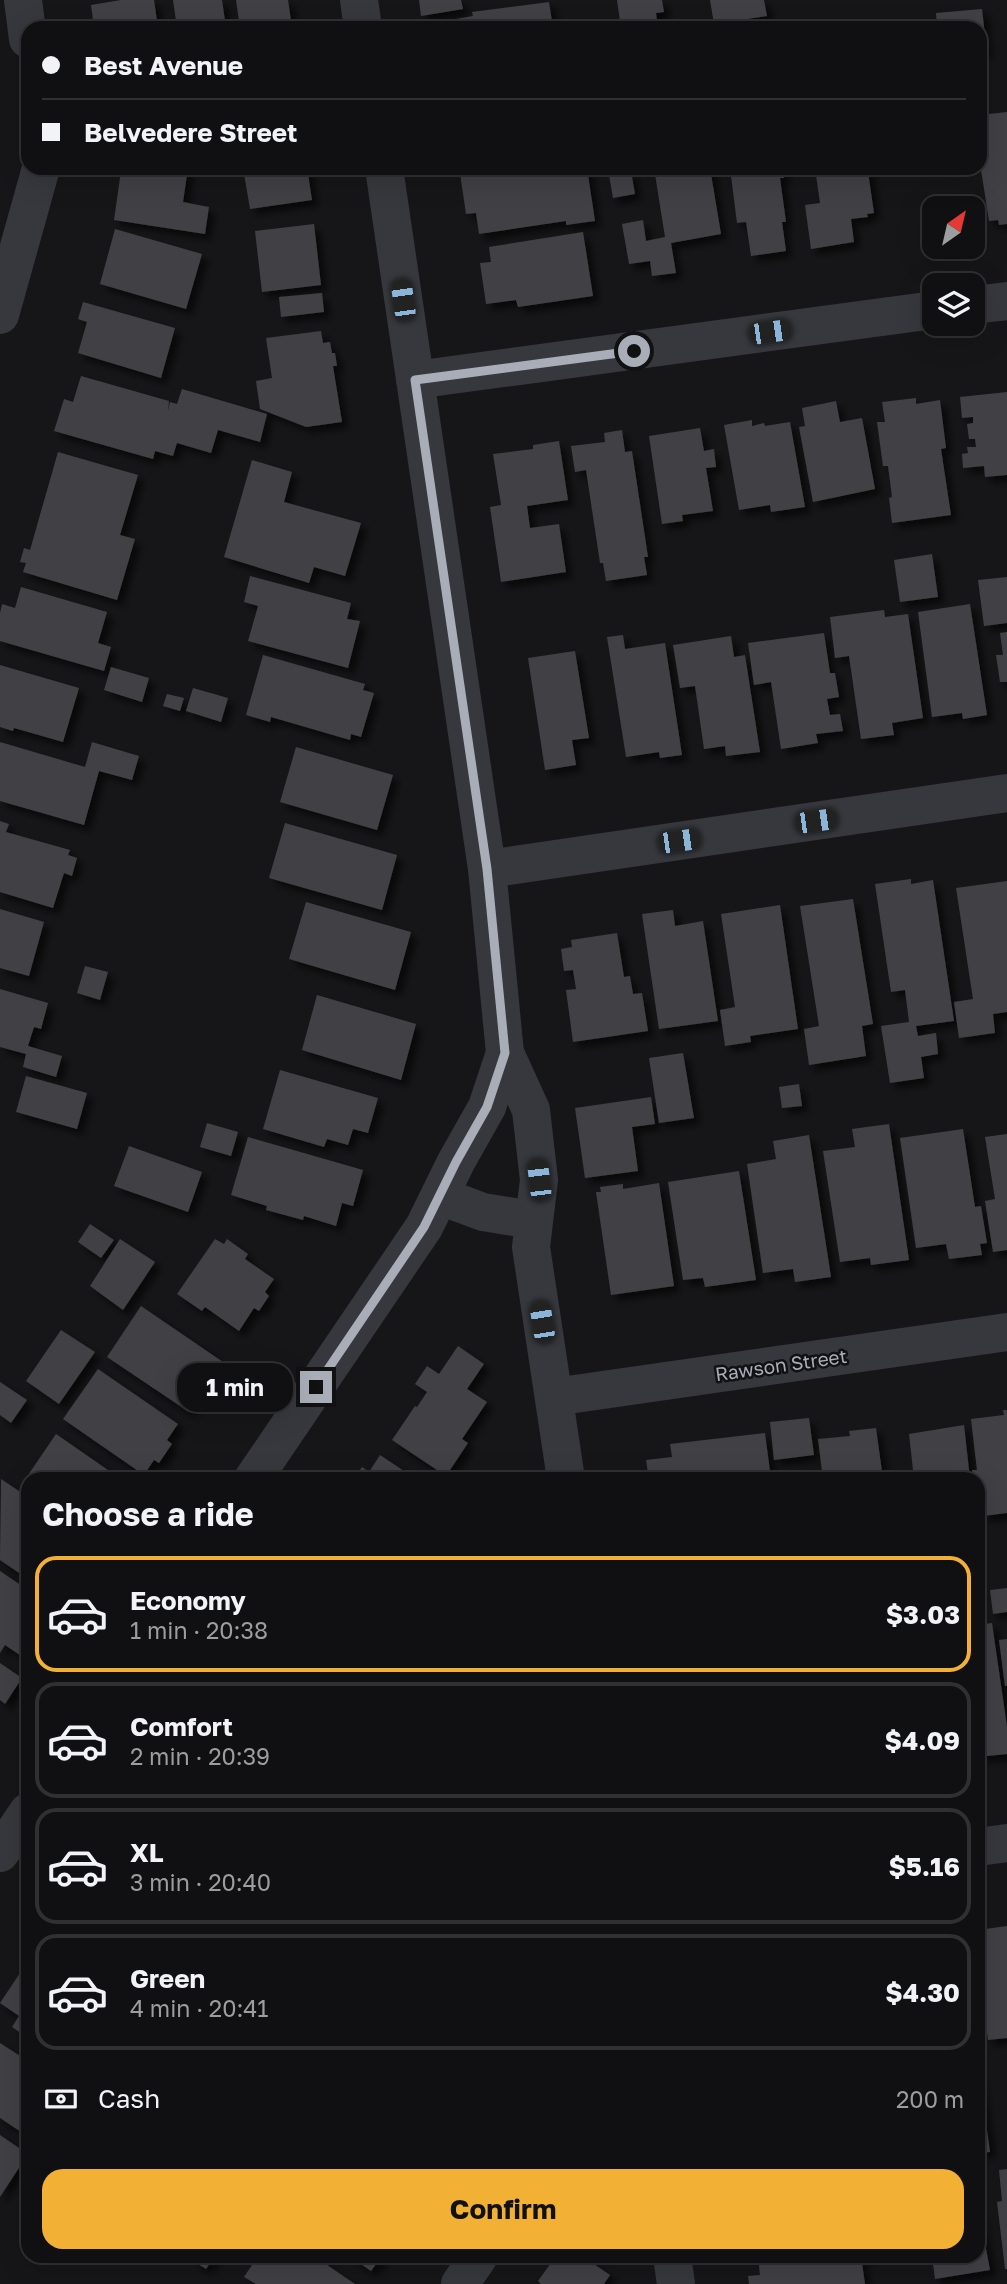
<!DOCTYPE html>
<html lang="en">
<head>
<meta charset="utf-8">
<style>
  :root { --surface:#101012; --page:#19191b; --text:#f1f3f6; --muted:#9c9d9f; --line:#303032; --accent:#f2b134 }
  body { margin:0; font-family:"Golos Text",sans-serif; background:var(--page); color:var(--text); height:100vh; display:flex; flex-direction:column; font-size:26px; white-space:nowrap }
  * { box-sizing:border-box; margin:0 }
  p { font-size:23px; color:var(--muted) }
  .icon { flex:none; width:38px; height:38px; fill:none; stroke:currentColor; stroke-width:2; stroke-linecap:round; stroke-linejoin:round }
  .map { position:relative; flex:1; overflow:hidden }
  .details { position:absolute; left:21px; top:1472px; width:964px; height:791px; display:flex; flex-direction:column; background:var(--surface); border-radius:21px; box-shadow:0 7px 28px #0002,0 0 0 2px var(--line) }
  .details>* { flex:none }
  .hud { position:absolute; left:21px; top:21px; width:966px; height:154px; border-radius:21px; box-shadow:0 7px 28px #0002,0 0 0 2px var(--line); display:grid; align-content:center; height:154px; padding:0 21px; background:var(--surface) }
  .needle { width:46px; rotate:34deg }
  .tools { position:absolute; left:922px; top:196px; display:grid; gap:14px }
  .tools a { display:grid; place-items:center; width:63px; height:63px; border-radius:14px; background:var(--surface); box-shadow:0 7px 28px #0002,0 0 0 2px var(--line); font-size:35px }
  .end { position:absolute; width:32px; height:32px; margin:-16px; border:9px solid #a8adb8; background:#111; box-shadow:0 0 0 4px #111 }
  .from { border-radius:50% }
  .bubble { position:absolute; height:49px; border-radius:21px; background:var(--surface); box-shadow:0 7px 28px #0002,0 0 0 2px var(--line); font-size:23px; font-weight:700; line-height:49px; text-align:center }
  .car { position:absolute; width:21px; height:42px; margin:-21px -10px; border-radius:9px; box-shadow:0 0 5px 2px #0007; background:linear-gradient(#222 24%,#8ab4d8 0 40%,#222 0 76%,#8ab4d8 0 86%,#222 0) }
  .hud b { display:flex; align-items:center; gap:24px; height:66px; font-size:26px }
  .hud b+b { border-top:2px solid var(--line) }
  .hud i { width:18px; height:18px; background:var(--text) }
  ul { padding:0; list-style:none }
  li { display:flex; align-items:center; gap:21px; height:116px; margin:0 14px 10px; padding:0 7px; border:4px solid var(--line); border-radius:21px }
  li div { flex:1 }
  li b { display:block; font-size:26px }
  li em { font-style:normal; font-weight:700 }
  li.selected { border-color:var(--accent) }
  li>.icon { width:63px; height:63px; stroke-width:1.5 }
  h2 { padding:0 21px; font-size:32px; line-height:84px }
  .pay { display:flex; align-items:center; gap:18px; height:77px; padding:0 21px; font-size:26px }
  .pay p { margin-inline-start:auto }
  .action { display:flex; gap:14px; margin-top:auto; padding:14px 21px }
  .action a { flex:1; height:80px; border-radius:21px; background:var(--accent); color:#111; font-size:28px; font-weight:700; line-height:80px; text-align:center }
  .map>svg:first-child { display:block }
</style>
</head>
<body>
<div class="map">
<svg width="1007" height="2284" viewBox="0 0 1007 2284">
  <defs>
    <filter id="shadow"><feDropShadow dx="6" dy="6" stdDeviation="3.5" flood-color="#0009"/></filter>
  </defs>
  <rect width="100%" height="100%" fill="#161618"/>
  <g fill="#404145" filter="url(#shadow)">
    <path d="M154,0L158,28H94L91,5L121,0Z"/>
    <path d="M173,0H222L226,28H177Z"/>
    <path d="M236,0H288L292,28H240Z"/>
    <path d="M419,0H461L463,9L421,16Z"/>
    <path d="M617,0H662L664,12L656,13L657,22L621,28Z"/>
    <path d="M710,0H764L767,16L714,24Z"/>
    <path d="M549,2L553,28H452L451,20L473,16L472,12Z"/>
    <path d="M982,9L987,53L980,54V28H937L936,13Z"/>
    <path d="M572,19L573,25L602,21L603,28H559L558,21Z"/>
    <path d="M1007,112V224L999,225L998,220L989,221L980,163V115Z"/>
    <path d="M133,168H188L183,202L209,207L205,234L114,220L121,171L132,172Z"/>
    <path d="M243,168H307L312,200L250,209Z"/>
    <path d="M495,168H587L595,221L566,225V221L479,234L476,213L466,214L460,173Z"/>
    <path d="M654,168H710L721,234L671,243L676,273L652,276L650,261L629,264L622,224L643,220L646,241L665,237Z"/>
    <path d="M730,168H782L784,178H780L786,222H782L786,251L751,256L746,222L737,223Z"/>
    <path d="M815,168H871L868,172L874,213L867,214L868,217L851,219L854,242L811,249L805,205L820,203Z"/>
    <path d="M631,171L635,194L613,198L609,175Z"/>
    <path d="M314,224L321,285L262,292L255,231Z"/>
    <path d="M115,229L202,254L186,309L100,284Z"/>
    <path d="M583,232L593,296L518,307L516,300L486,304L480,263L491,262L489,247Z"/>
    <path d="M322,293L324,312L281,317L279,297Z"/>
    <path d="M83,302L175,328L161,378L78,353L87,322L78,319Z"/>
    <path d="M321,331L323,343L330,342L332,353H335L337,366H333L342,422L306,427L260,409L256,381L272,378L266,338Z"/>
    <path d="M81,376L169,401L168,411L170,402L177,404L182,389L267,414L260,442L218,430L211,453L177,443L173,456L155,451L153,459L54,431L64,399L73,402Z"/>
    <path d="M1007,392V475L985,477L984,466L963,468L962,454L968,453L967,447H976L975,439H969L967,424L973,423V417L962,418L960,397Z"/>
    <path d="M916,398V404L940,400L946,448L941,449L951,515L892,523L889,498L892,497L888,466H883L877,422H885L882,402Z"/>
    <path d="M836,401L840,422L862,418L875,489L813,502L799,427L805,426L802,408Z"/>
    <path d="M752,420V426L764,423L765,426L790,422L805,507L771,512L770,505L739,510L724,425Z"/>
    <path d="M700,428L704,451L714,449L716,467L706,468L713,511L682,515L683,521L662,524L649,436Z"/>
    <path d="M622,430L625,452L632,451L648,557H644L647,575L606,581L603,563H600L586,470L575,472L571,446L605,442L604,433Z"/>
    <path d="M559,441L568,500L527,506L530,528L559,524L566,572L501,582L490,507L501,505L493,454L533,449V445Z"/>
    <path d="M58,452L138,475L120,535L135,539L117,600L23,572L26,563L20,562L24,548L30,550Z"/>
    <path d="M252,460L292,472L284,502L361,523L345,576L314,567L309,583L224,557Z"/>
    <path d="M932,554L938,597L900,602L894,560Z"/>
    <path d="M250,576L351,603L347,619L360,621L348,668L248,641L258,606L244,602Z"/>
    <path d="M1007,577V623L984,626L978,580Z"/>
    <path d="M21,587L107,612L98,643L111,647L104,671L0,641V613L2,604L15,608Z"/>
    <path d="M970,604L987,715L963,719L962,713L932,717L918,612Z"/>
    <path d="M884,610L885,617L908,614L923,718L892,723L894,735L861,739L849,656L835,658L830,617Z"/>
    <path d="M1007,632V682H1000L996,655H1003L1000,633Z"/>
    <path d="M824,633L830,673H835L839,697L827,699L830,715L840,714L843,731L816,734L818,743L781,749L771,682L754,685L748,643Z"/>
    <path d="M623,635L625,649L665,643L682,755L660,758L659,752L626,757L607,637Z"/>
    <path d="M731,636L734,657L745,655L760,752L726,756L725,746L704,749L695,686L680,688L673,645Z"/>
    <path d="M575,651L589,738L572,740L576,765L545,770L528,658Z"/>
    <path d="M263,655L365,684L363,690L374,693L361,737L351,734L350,740L271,717L270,722L246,715Z"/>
    <path d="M0,665L79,688L63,742L14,728L13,731L0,727Z"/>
    <path d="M111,667L149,678L142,702L104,690Z"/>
    <path d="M193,688L228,698L221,722L186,711Z"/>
    <path d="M167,694L184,698L180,711L163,706Z"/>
    <path d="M0,742L85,767L92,742L139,756L132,780L99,771L84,825L0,801Z"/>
    <path d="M296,747L393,775L377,830L280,802Z"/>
    <path d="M0,821L9,824L6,832L70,850L68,855L77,858L72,876L64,873L53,908L0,892Z"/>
    <path d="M285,823L397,855L382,910L269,878Z"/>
    <path d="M911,879V884L933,880L954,1021L916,1026L918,1036L936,1033L938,1054L921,1057L924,1078L890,1083L881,1026L909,1022L905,990L891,992L875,884Z"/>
    <path d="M1007,881V1012L993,1014L995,1033L959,1038L954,1002L973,999L956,888Z"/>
    <path d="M853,899L873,1024L862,1026L866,1056L809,1065L804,1029L819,1026L800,906Z"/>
    <path d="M306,902L411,932L395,990L289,959Z"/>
    <path d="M780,905L798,1029L750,1036L751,1042L725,1046L720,1010L735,1007L721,914Z"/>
    <path d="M0,909L44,922L29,976L0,968Z"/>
    <path d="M673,910L675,926L703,921L718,1021L659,1029L642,914Z"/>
    <path d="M617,933L624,977L630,976L633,994L642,993L648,1031L573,1042L566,990L576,989L573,970L564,971L561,949L572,947L571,940Z"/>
    <path d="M85,966L108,972L100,1000L77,993Z"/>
    <path d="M0,989L48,1003L41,1029L34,1027L28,1046L62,1056L56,1077L23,1067L26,1054L0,1047Z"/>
    <path d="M317,995L416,1024L401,1080L302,1050Z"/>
    <path d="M683,1053L694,1118L659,1123L649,1058Z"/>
    <path d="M280,1070L378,1098L368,1133L353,1129L348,1145L327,1139L324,1147L263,1129Z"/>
    <path d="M26,1076L87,1093L77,1129L16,1112Z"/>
    <path d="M799,1084L802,1106L782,1108L779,1087Z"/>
    <path d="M651,1097L655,1124L632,1127L638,1171L585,1178L575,1108Z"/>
    <path d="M207,1123L238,1132L231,1156L200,1147Z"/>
    <path d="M889,1124L909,1260L871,1265L870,1258L840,1262L823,1151L855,1147L852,1129Z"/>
    <path d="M963,1129L975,1207L981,1206L987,1243L980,1244L982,1255L949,1259L946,1244L916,1248L900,1138Z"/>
    <path d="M1007,1134V1250L993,1252L985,1201L995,1199L985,1137Z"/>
    <path d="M809,1135L831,1277L795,1282L793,1269L763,1273L747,1164L776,1159L773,1141Z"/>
    <path d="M248,1137L363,1170L353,1206L342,1203L336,1226L304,1216L303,1220L266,1210L267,1206L231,1195Z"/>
    <path d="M129,1146L202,1172L188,1212L114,1186Z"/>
    <path d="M739,1171L756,1280L705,1287L703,1278L683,1280L668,1182Z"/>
    <path d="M659,1183L674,1286L611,1295L596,1192H601L600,1187L623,1184V1189Z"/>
    <path d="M90,1224L114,1240L101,1258L78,1242Z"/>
    <path d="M120,1239L155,1262L123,1310L90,1286Z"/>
    <path d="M215,1239L224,1244L227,1239L248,1254L245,1259L274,1279L265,1292L269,1296L259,1311L254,1308L239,1331L205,1307L202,1311L177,1294Z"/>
    <path d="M141,1306L223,1362L189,1412L107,1357Z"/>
    <path d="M61,1330L95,1352L59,1404L26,1381Z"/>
    <path d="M458,1346L484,1364L467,1389L487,1402L462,1439L468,1443L446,1476L392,1440L415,1406L417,1407L427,1392L415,1384L427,1366L439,1374Z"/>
    <path d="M98,1369L178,1424L167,1440L172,1444L159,1463L154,1460L144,1475L63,1419Z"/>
    <path d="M0,1382L27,1400L11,1423L0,1415Z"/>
    <path d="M1003,1410H1007V1513L983,1516L980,1499H978V1479H973L972,1470H977L971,1419L1004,1415Z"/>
    <path d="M809,1418L814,1455L774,1460L770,1422Z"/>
    <path d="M964,1425L970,1479H914L909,1434Z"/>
    <path d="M876,1428L883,1479H823L818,1439L850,1436L849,1431Z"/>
    <path d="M765,1433L771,1479H649L646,1460L672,1457L670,1444Z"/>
    <path d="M56,1434L121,1479H28V1488L22,1484Z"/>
    <path d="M380,1455L416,1479H354L362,1467L369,1472Z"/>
    <path d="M1,1479L28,1497V1579L0,1560Z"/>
    <path d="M0,1571L28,1590L27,1660L5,1645L0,1653Z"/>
    <path d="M1007,1588V1612L993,1614L990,1590Z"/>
    <path d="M992,1623L1007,1727V1754L978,1757V1625Z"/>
    <path d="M1007,1639V1686H1005L999,1640Z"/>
    <path d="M0,1663L22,1678L5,1704L0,1700Z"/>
    <path d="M1007,1926V2038L988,2040L978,1963V1930Z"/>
    <path d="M24,1967L28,1969V2038L12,2027L19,2016L0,2003Z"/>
    <path d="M0,2043L28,2061L27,2136L0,2118Z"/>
    <path d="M978,2066L990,2152L978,2153Z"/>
    <path d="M0,2135L28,2154L0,2197Z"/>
    <path d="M1007,2169V2269H1005L997,2202L1002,2201L999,2170Z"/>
    <path d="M978,2206L990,2270L935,2279L932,2256H978Z"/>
    <path d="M197,2256H215L206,2269L193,2261Z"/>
    <path d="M244,2256H314L355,2284H256L244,2277L254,2262Z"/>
    <path d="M349,2256H382L371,2271Z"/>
    <path d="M556,2256H582L610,2275L604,2284H541L538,2281Z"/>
    <path d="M758,2256H861L865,2284H749L748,2276L760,2275Z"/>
  </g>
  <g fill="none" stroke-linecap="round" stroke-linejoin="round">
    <g stroke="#37383d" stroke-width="38">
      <path d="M23,0L28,39"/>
      <path d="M359,0L363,28"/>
      <path d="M384,168L487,869L505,1053L531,1110L539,1180L531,1247L566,1479"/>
      <path d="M973,305L1007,301"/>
      <path d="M0,315L41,168"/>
      <path d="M415,380L934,310"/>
      <path d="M487,869L1007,793"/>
      <path d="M440,1196L483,1212L532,1220"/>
      <path d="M554,1397L1007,1332"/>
      <path d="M253,1479L424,1227L456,1162L487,1107L505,1053"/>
      <path d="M978,1847L1007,1843"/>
      <path d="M0,1853L28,1812"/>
      <path d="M672,2256L676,2284"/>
      <path d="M460,2284L479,2256"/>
    </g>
  </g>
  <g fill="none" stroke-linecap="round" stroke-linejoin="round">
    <path stroke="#a8adb8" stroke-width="9" d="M316,1387L424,1227L456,1162L487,1107L505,1053L487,869L415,380L634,351"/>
  </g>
  <g text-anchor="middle" stroke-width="5" stroke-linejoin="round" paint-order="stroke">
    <g font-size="19" fill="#a8adb8" stroke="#111113">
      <text transform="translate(781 1365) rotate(-8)" y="7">Rawson Street</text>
    </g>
  </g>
</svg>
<div class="tools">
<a><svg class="needle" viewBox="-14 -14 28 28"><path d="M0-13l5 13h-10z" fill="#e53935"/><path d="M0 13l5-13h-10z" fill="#9c9d9f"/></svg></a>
<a><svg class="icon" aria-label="layers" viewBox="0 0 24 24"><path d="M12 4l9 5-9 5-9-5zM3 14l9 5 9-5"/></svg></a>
</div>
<i class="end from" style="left:634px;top:351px"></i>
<i class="end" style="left:316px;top:1387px"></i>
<div class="bubble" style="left:177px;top:1363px;width:116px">1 min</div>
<i class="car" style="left:403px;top:300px;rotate:352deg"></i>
<i class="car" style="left:770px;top:332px;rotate:82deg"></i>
<i class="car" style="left:816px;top:821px;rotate:82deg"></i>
<i class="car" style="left:679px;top:841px;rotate:82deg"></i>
<i class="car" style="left:539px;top:1180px;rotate:353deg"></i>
<i class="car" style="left:542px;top:1322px;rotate:351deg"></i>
<div class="hud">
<b><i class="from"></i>Best Avenue</b>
<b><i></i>Belvedere Street</b>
</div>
<section class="details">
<h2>Choose a ride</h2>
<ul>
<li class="selected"><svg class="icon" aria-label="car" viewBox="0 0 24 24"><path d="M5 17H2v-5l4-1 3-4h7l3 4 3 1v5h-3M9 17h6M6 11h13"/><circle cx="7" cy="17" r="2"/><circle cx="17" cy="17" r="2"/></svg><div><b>Economy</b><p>1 min · 20:38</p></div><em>$3.03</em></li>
<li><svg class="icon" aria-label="car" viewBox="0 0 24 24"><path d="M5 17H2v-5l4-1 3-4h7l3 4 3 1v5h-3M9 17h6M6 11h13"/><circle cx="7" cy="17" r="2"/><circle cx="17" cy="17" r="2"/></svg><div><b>Comfort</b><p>2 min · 20:39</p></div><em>$4.09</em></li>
<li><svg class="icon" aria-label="car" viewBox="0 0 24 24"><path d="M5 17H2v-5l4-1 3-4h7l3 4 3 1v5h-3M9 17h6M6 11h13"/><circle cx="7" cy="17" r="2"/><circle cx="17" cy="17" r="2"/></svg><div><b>XL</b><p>3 min · 20:40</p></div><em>$5.16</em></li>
<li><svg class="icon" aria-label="car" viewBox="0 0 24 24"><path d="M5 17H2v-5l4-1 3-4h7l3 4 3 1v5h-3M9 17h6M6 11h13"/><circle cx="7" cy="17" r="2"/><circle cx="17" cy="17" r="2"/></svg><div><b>Green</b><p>4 min · 20:41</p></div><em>$4.30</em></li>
</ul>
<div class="pay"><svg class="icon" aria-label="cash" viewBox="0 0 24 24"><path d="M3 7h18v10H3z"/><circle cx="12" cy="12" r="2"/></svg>Cash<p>200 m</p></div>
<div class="action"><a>Confirm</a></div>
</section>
</div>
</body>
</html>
